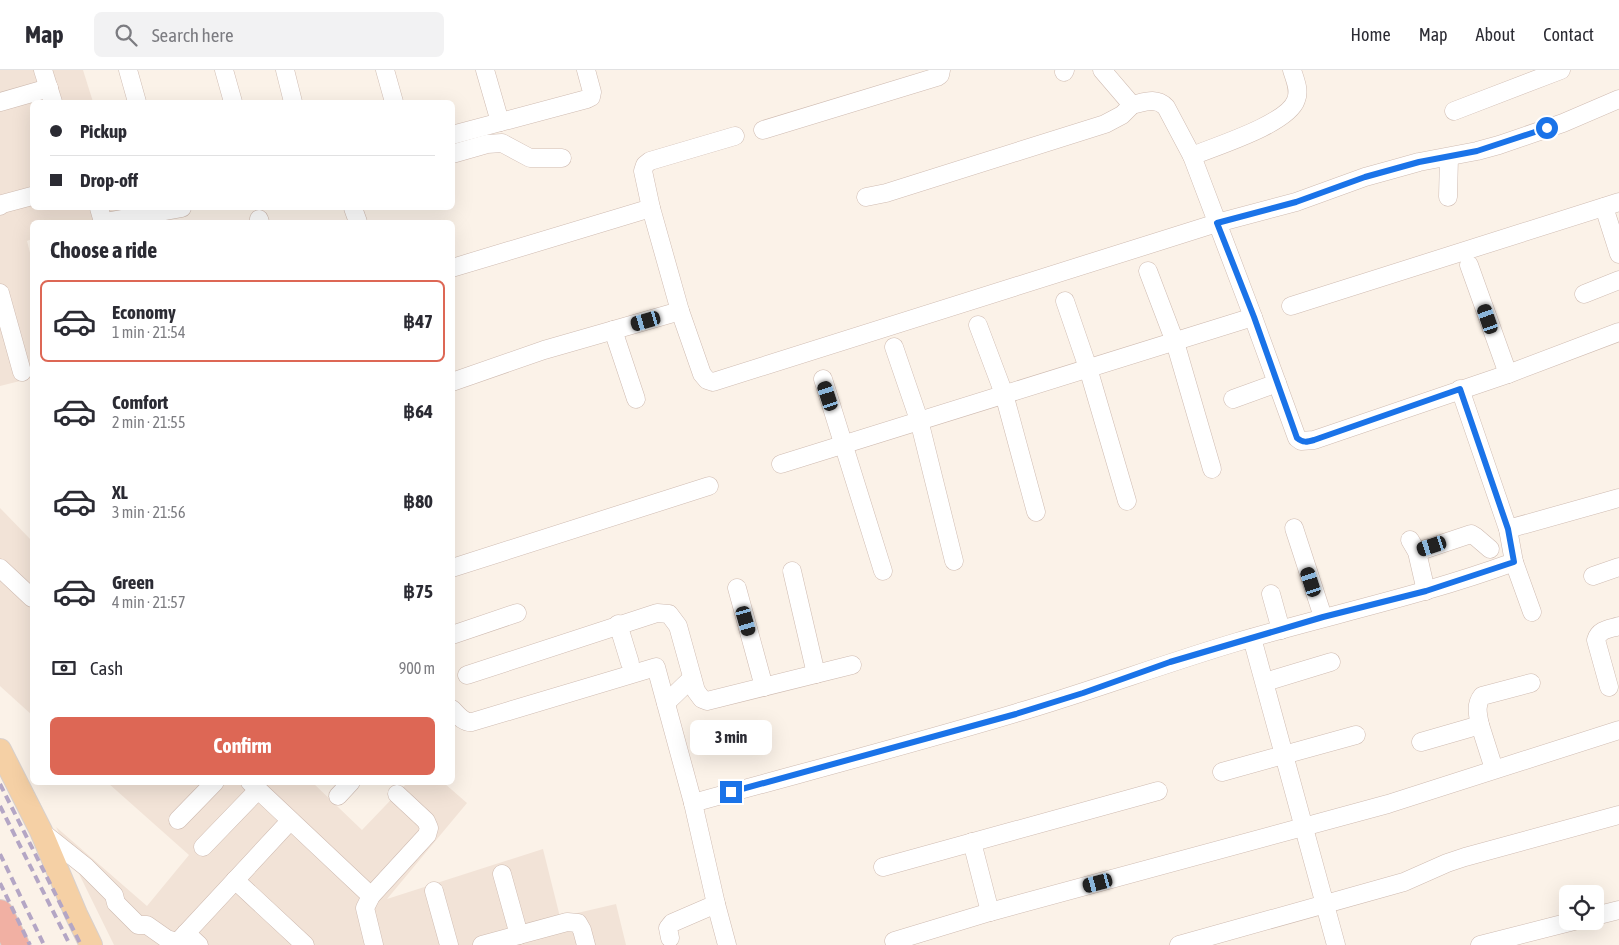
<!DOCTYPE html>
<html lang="en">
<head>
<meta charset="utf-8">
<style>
  :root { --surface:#fff; --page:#f2f2f3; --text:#2b2b33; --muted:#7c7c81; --line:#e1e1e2; --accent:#dd6755 }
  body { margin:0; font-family:"Asap Condensed",sans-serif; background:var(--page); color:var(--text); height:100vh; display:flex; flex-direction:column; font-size:19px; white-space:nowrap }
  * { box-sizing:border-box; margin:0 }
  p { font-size:16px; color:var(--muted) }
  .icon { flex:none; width:28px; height:28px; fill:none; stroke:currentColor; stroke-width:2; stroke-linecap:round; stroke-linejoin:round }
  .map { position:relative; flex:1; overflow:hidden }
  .drawer { position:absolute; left:30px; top:150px; width:425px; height:565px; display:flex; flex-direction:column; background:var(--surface); border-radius:8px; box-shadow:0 5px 20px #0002 }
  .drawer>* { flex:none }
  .top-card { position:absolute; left:30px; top:30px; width:425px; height:110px; border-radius:8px; box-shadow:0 5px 20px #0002; display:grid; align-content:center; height:110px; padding:0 20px; background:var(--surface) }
  .controls { position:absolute; left:1559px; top:815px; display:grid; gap:10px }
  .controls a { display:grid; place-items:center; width:45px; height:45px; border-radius:8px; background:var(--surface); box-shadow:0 5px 20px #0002; font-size:25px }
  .end { position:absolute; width:22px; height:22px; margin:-11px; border:6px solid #1a73e8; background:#fff; box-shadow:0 0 0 2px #fff }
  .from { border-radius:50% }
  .bubble { position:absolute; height:35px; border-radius:8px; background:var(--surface); box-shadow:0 5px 20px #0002; font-size:16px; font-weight:700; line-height:35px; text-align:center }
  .car { position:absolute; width:15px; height:30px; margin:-15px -8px; border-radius:6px; box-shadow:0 0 4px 1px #0007; background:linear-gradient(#222 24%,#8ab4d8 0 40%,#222 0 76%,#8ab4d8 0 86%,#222 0) }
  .top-card b { display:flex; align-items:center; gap:18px; height:48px; font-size:19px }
  .top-card b+b { border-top:1px solid var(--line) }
  .top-card i { width:12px; height:12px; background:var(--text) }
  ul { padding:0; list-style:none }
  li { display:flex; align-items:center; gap:15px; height:82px; margin:0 10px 8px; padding:0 10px; border:2px solid transparent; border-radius:8px }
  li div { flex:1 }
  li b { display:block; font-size:19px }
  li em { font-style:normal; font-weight:700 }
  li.current { border-color:var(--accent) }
  li>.icon { width:45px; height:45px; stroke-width:1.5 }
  h2 { padding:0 20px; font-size:22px; line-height:60px }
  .pay { display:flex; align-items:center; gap:12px; height:55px; padding:0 20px; font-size:19px }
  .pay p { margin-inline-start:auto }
  .action { display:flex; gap:10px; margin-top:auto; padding:10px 20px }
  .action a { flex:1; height:58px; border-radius:8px; background:var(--accent); color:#fff; font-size:20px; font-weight:700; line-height:58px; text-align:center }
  header { display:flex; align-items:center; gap:30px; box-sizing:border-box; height:70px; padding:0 25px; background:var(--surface); border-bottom:1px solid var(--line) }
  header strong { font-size:24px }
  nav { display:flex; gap:28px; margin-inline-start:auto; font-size:18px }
  .search { width:350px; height:45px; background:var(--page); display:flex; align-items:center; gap:12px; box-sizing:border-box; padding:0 18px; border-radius:8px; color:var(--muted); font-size:19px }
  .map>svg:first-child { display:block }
</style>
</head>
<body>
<header>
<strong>Map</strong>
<div class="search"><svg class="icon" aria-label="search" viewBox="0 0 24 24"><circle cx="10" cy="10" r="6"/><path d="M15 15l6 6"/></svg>Search here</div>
<nav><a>Home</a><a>Map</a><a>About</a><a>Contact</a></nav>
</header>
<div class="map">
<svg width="1619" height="875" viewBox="0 0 1619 875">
  <rect width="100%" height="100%" fill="#fbf2e8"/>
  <g fill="#f2e3d7">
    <path d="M0,0H83L93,32H32V138H124L90,152H32V169L27,171L32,190V308L0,316Z"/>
    <path d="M0,438L32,471V645L0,616Z"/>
    <path d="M108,713H313L362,760L407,713H444L467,733L387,829L543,779L560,847L616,834L626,875H114L56,757L147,836L189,785Z"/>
  </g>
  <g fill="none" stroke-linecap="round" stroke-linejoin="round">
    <defs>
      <g id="minor">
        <path d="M43,0L53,32"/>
        <path d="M128,0L137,32"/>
        <path d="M224,0L233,32"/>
        <path d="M285,0L293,32"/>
        <path d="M385,0L394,32"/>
        <path d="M485,0L500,52"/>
        <path d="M1102,0L1132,35C1145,32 1156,27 1166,37L1192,86L1253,247L1297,368L1301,371L1314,370L1508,304L1619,262"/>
        <path d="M1064,2L1065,0"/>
        <path d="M0,32L49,18"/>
        <path d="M1454,41L1561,0"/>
        <path d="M763,60L937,7L940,5L941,0"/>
        <path d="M452,65L587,29L591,27L592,22L586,0"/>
        <path d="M735,66L650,91L645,95L643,101L651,138L680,241L702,304L707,310L713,312L1217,153L1296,132L1365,107L1394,99L1419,92L1477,81L1499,75L1563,53L1619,29"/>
        <path d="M452,84L487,74L502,73L530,88H562"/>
        <path d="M1192,86C1216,76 1288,54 1296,30C1300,20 1295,10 1292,0"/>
        <path d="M866,127L886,123L1105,54L1122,45L1132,35"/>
        <path d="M1448,127L1449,87"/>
        <path d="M0,136L2,134L32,126"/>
        <path d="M1604,137L1619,184"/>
        <path d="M99,138L103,152"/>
        <path d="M353,138L358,152"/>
        <path d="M259,149L260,152"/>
        <path d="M105,152L182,138"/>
        <path d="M1469,195L1508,304"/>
        <path d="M452,198L651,138"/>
        <path d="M1148,201L1175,272L1212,399"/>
        <path d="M0,223L22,302"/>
        <path d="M1584,224L1619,210"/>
        <path d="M1065,231L1088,298L1127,431"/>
        <path d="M1291,236L1619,132"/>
        <path d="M978,255L1004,324L1036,442"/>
        <path d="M613,260L636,329"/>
        <path d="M894,277L919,350L954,491"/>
        <path d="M823,309L883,501"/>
        <path d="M452,312L544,280L680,241"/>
        <path d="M1233,329L1277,313"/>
        <path d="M781,394L1253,247"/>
        <path d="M1294,458L1323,547"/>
        <path d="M1508,459L1619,428"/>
        <path d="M1410,470L1417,482L1426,521"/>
        <path d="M1417,482L1471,464L1476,467L1490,479"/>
        <path d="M1514,492L1532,542"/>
        <path d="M0,498L32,528"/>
        <path d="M452,498L709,416"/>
        <path d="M792,501L816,604"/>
        <path d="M1593,506L1619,497"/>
        <path d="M737,518L764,617"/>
        <path d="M1271,524L1281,560"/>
        <path d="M618,554L630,593"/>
        <path d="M452,565L517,543"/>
        <path d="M1252,568L1336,875"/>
        <path d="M467,605L657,543L669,544L678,556L696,621L702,629L707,631L852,595"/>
        <path d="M1265,612L1331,592"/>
        <path d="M1609,617L1596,570C1599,559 1610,559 1619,556"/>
        <path d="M666,633L692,608"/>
        <path d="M452,639C458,645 463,653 472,652L656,597L693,733L716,834L727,875"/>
        <path d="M1480,655C1478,645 1475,635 1482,626L1531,613"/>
        <path d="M1421,672L1480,655L1494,699"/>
        <path d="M1222,702L1356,665"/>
        <path d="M250,712L371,826"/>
        <path d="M338,726L351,712"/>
        <path d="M693,733C801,703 909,675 1016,643C1091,621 1163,594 1237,572C1329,545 1424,525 1514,492L1508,459L1460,319"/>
        <path d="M178,750L215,712"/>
        <path d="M42,762L86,797L114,825L116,833L138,855H147L167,869L177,872"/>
        <path d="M972,772L990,842"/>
        <path d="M203,777L258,720"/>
        <path d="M883,797L1158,721"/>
        <path d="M502,804L519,865"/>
        <path d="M235,810L305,875"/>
        <path d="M434,821L449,875"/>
        <path d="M1595,846L1619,840"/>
        <path d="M186,863L199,875"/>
        <path d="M670,868L668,858L672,853L716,834"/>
        <path d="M894,871L990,842L1388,734L1619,660"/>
        <path d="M175,875L290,751"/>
        <path d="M374,875L365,838L371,826L427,765L429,758L426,751L397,724"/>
        <path d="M482,875L567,852L578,853L582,860L586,875"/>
        <path d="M1179,875L1404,812L1447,793L1465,787L1619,745"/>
        <path d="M1480,875L1574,851"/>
      </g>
      <path id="major" d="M0,680L41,761L76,844L91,875"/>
      <path id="highway" d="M0,843L16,875"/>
    </defs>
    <use href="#minor" stroke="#cfbbb1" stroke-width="19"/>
    <use href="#major" stroke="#d8d0cd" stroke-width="24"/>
    <use href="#highway" stroke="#d8d0cd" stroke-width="28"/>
    <use href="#minor" stroke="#fff" stroke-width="18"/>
    <use href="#major" stroke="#f5d0a5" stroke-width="22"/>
    <use href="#highway" stroke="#f1b0a3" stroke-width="26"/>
    <g stroke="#b4a6c5" stroke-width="4" stroke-dasharray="8 5" stroke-linecap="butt">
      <path d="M0,714L81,875"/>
      <path d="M0,736L70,875"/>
      <path d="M0,784L44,875"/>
      <path d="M0,813L30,875"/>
    </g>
  </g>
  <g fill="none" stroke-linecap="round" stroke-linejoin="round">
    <path stroke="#1a73e8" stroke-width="6" d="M731,722L1016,644L1083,623L1170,592L1323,547L1426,521L1514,492L1508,459L1460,319L1314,370C1307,372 1303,373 1297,368L1254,247L1217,153L1296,132L1365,107L1419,92L1477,81L1547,58"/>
  </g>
</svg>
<div class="controls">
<a><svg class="icon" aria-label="locate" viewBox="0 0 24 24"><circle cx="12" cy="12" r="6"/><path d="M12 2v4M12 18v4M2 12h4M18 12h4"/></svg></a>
</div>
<i class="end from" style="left:1547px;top:58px"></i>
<i class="end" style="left:731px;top:722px"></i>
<div class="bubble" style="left:690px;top:650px;width:82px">3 min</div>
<i class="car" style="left:1488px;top:249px;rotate:341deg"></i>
<i class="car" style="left:646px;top:251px;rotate:254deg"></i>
<i class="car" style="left:828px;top:326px;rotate:342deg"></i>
<i class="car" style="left:1432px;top:476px;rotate:252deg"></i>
<i class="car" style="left:1311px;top:512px;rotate:342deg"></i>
<i class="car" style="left:746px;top:551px;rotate:164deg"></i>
<i class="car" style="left:1098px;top:813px;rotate:255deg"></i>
<div class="top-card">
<b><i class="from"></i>Pickup</b>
<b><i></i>Drop-off</b>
</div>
<section class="drawer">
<h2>Choose a ride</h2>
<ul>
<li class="current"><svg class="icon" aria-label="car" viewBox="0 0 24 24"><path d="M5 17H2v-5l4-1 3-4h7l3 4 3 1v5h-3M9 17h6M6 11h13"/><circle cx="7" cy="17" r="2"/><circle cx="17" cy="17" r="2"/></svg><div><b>Economy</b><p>1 min · 21:54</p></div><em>฿47</em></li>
<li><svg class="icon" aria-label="car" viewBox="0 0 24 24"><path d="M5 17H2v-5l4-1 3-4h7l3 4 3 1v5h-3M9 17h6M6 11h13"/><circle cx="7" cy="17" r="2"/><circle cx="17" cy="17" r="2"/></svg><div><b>Comfort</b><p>2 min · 21:55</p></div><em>฿64</em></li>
<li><svg class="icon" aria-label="car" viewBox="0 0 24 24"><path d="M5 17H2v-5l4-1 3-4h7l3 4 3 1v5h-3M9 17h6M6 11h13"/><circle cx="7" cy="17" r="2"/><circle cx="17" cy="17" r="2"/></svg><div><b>XL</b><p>3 min · 21:56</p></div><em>฿80</em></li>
<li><svg class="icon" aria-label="car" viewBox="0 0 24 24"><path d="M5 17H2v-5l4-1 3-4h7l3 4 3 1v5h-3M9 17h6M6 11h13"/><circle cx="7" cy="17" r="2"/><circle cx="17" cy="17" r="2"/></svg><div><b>Green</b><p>4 min · 21:57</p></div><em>฿75</em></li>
</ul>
<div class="pay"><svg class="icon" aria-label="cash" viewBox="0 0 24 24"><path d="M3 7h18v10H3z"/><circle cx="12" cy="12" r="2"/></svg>Cash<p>900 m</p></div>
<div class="action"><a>Confirm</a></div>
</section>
</div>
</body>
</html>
